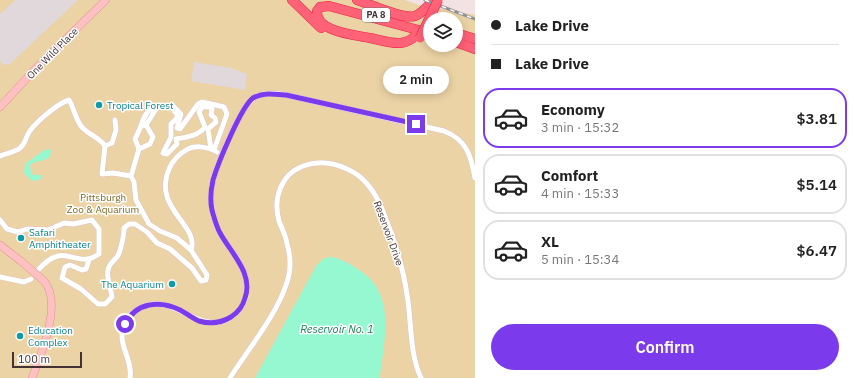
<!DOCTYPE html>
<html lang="en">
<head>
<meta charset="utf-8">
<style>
  :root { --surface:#fff; --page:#f6f6f6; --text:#222; --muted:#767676; --line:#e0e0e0; --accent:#7c3aed }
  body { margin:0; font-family:"IBM Plex Sans",sans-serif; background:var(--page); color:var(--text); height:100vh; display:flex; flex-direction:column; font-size:15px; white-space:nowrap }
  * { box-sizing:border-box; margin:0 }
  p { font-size:13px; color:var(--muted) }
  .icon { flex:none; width:22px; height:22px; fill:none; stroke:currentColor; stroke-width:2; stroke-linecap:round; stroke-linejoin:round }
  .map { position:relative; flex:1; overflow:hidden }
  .panel { display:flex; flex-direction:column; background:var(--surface); width:380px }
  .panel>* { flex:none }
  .top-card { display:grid; align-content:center; height:88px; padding:0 16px; background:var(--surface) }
  .buttons { position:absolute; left:423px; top:12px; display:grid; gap:8px }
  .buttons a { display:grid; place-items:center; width:40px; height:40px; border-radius:50%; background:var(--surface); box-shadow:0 2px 10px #0003; font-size:20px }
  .scale { position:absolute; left:12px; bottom:10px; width:70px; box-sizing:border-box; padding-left:4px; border:2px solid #453235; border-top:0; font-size:11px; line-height:14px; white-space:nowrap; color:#453235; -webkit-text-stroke:3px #fff; paint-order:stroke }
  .end { position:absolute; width:18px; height:18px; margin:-9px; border:5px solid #7c3aed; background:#fff; box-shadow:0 0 0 2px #fff }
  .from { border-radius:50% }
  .bubble { position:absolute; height:28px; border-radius:14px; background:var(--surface); box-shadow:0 2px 10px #0003; font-size:13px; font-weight:600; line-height:28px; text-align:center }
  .top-card b { display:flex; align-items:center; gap:14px; height:38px; font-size:15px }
  .top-card b+b { border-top:1px solid var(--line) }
  .top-card i { width:10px; height:10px; background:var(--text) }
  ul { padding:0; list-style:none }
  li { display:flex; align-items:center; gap:12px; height:60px; margin:0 8px 6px; padding:0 8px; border:2px solid var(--line); border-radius:16px }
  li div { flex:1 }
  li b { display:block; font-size:15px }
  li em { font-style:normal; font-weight:600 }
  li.selected { border-color:var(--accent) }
  li>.icon { width:36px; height:36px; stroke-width:1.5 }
  .action { display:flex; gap:8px; margin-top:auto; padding:8px 16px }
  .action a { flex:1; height:46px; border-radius:24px; background:var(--accent); color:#fff; font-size:16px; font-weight:600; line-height:46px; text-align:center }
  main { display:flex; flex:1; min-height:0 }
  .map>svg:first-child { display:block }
</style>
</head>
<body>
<main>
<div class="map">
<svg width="475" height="378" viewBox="0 0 475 378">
  <rect width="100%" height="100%" fill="#f3e2e3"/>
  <path fill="#ecd3a5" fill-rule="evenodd" d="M0,0H405L419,5L475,15V378H0ZM430,19H456V45H430Z"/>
  <g fill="#e0d8da">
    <path d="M15,0H78L10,64L3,65L0,61V14Z"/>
    <path d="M194,62L231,68L247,74L245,90L191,81Z"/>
  </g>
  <g fill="#96f8d1">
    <path d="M48,149L51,150L50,157C43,162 36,160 30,165L31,173L33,175H41L42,178L36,181L31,180L24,173L25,164L43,151Z"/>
    <path d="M330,257C341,258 350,264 359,270C397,294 384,340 380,378H255L316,266L323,259Z"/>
  </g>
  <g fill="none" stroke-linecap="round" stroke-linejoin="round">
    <defs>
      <g id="street">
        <path d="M174,111L177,114V118L171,124V137L163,153L167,154L177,144L176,139C187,137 198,136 205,127L199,112L202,107H210L212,109L211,115L215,118L216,122L208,129L211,149"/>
        <path d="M146,125L158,106"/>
        <path d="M105,146L112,143L116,130L115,120"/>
        <path d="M139,149L135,139C148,114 140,106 173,106L181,114L177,128L180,129L198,104L202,102L224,107L227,114L214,150"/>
        <path d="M0,156C6,153 16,152 20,148C25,144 25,140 28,134C33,124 58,103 69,100C74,108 75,118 81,126C88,135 99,137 105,146L102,174L113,173L131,176L134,182L136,200L149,224L160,231L177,238L191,250L207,275L206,280L201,281L192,268L170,249L157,243L147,232L135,224H129L124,228C124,235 121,251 117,257C113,262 109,264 108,270C106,278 111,288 112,297L105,304H98L81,289L62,278L65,267L70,265L82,270L86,269L89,260"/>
        <path d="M131,176L139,149L150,144L153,137L146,125L142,126"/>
        <path d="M0,220L7,229L18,232L27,229L48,230L64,223L73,224L92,220L99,229V254C75,271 66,239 39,269"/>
        <path d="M191,250C200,225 152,209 169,169C172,161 180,153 188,149C196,145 209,147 217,152"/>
        <path d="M0,277L24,282L31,279"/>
        <path d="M130,378C133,360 118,346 123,328C126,319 132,312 140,308C174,290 202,341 234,315C241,309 246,301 247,292C250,269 229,250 219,232C216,226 214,219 213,212C210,203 211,194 212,185C215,168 240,107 254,98C263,92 275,93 286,95L444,131C467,140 471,156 475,178"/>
        <path d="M230,378C247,351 277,314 286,285C291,272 291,257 287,244C286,236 282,229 279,221C273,199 280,175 303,166C317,161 333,162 347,169C364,176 375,192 382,209C393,236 403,265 407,295C412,323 409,352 421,378"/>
      </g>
      <g id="secondary">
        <path d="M0,107L40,64L106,0"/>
        <path d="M0,245L22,262"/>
        <path d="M32,378C41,355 63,303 44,281"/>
      </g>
      <g id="highway">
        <path d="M292,0L321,28"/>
        <path d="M357,0C370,4 403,20 415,16C421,14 426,8 430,4"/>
        <path d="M456,33L475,39"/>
        <path d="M415,36C411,40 407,42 401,43C391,44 380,40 370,38C356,35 315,32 317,11L320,7L329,6L422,31"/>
        <path d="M456,42L475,49"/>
      </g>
    </defs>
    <use href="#street" stroke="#ddc0c4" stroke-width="6"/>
    <use href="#secondary" stroke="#df9095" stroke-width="8"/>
    <use href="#highway" stroke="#ee2144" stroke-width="10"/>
    <use href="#street" stroke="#fff" stroke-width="5"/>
    <use href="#secondary" stroke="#ffc0c2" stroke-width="7"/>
    <use href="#highway" stroke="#ff6176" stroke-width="9"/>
    <defs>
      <path id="rail" d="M425,0L475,19"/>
    </defs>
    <use href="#rail" stroke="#939393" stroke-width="3"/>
    <use href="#rail" stroke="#fff" stroke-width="1.5" stroke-dasharray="4.5" stroke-linecap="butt"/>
    <defs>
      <path id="secondary-bridge" d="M22,262L44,281"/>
      <path id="highway-bridge" d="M420,38L438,0"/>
    </defs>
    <use href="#secondary-bridge" stroke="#df9095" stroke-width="8" stroke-linecap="butt"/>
    <use href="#highway-bridge" stroke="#ee2144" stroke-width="10" stroke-linecap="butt"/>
    <use href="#secondary-bridge" stroke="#ffc0c2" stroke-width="7"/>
    <use href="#highway-bridge" stroke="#ff6176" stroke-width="9"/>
  </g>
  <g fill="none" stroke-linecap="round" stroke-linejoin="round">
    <path stroke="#7c3aed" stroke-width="5" d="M125,324C136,302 160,300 180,310C186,313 192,318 199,321C209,324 221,323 231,317C237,313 243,306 245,298C254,274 231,253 220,233C216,226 214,217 212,210C210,200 211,189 213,180C218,163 241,107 253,98C263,92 275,94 286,95L416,124"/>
  </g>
  <g fill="#0f9aa8" stroke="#fff" stroke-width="1.5">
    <circle cx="99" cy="105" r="4"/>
    <circle cx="21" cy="238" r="4"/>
    <circle cx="172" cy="284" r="4"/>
    <circle cx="20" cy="336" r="4"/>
  </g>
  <g text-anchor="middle" stroke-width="3" stroke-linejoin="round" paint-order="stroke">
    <rect fill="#fff" stroke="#7d7072" stroke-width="1" x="362" y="8" width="28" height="14" rx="3"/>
    <g font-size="9" font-weight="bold" fill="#453235">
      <text x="376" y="18">PA 8</text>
    </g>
    <g font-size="10" fill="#453235" stroke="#fff">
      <text transform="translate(52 53) rotate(-45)" y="4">One Wild Place</text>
      <text transform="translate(389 233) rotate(70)" y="4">Reservoir Drive</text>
    </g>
    <g font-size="10" fill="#0d838f" stroke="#fff" text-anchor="start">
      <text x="107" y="109">Tropical Forest</text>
      <text x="29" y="236">Safari<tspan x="29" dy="12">Amphitheater</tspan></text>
      <text x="164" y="288" text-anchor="end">The Aquarium</text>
      <text x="28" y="334">Education<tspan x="28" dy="12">Complex</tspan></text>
    </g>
    <g font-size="10" fill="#7c6b20" stroke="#fff">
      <text x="103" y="201">Pittsburgh<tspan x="103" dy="12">Zoo &amp; Aquarium</tspan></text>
    </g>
    <g font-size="11" font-style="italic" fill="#1b8059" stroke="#fff">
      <text x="337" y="333">Reservoir No. 1</text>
    </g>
  </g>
</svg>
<div class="buttons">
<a><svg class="icon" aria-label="layers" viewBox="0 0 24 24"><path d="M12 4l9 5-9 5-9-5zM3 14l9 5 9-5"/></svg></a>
</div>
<div class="scale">100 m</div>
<i class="end from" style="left:125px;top:324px"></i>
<i class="end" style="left:416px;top:124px"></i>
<div class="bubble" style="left:383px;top:66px;width:66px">2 min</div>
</div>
<section class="panel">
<div class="top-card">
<b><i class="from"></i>Lake Drive</b>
<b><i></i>Lake Drive</b>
</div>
<ul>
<li class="selected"><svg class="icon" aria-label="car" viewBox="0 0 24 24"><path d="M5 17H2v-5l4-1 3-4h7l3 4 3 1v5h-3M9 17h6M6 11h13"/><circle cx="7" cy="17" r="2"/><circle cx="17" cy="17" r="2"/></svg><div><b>Economy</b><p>3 min · 15:32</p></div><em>$3.81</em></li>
<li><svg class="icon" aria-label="car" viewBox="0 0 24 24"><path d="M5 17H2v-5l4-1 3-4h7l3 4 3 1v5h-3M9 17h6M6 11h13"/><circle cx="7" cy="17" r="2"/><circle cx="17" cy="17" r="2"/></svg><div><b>Comfort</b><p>4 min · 15:33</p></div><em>$5.14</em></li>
<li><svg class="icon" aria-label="car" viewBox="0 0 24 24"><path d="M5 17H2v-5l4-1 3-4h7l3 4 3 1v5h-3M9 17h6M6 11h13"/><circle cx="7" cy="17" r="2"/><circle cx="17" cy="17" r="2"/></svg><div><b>XL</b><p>5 min · 15:34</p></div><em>$6.47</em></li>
</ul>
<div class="action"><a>Confirm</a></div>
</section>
</main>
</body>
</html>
